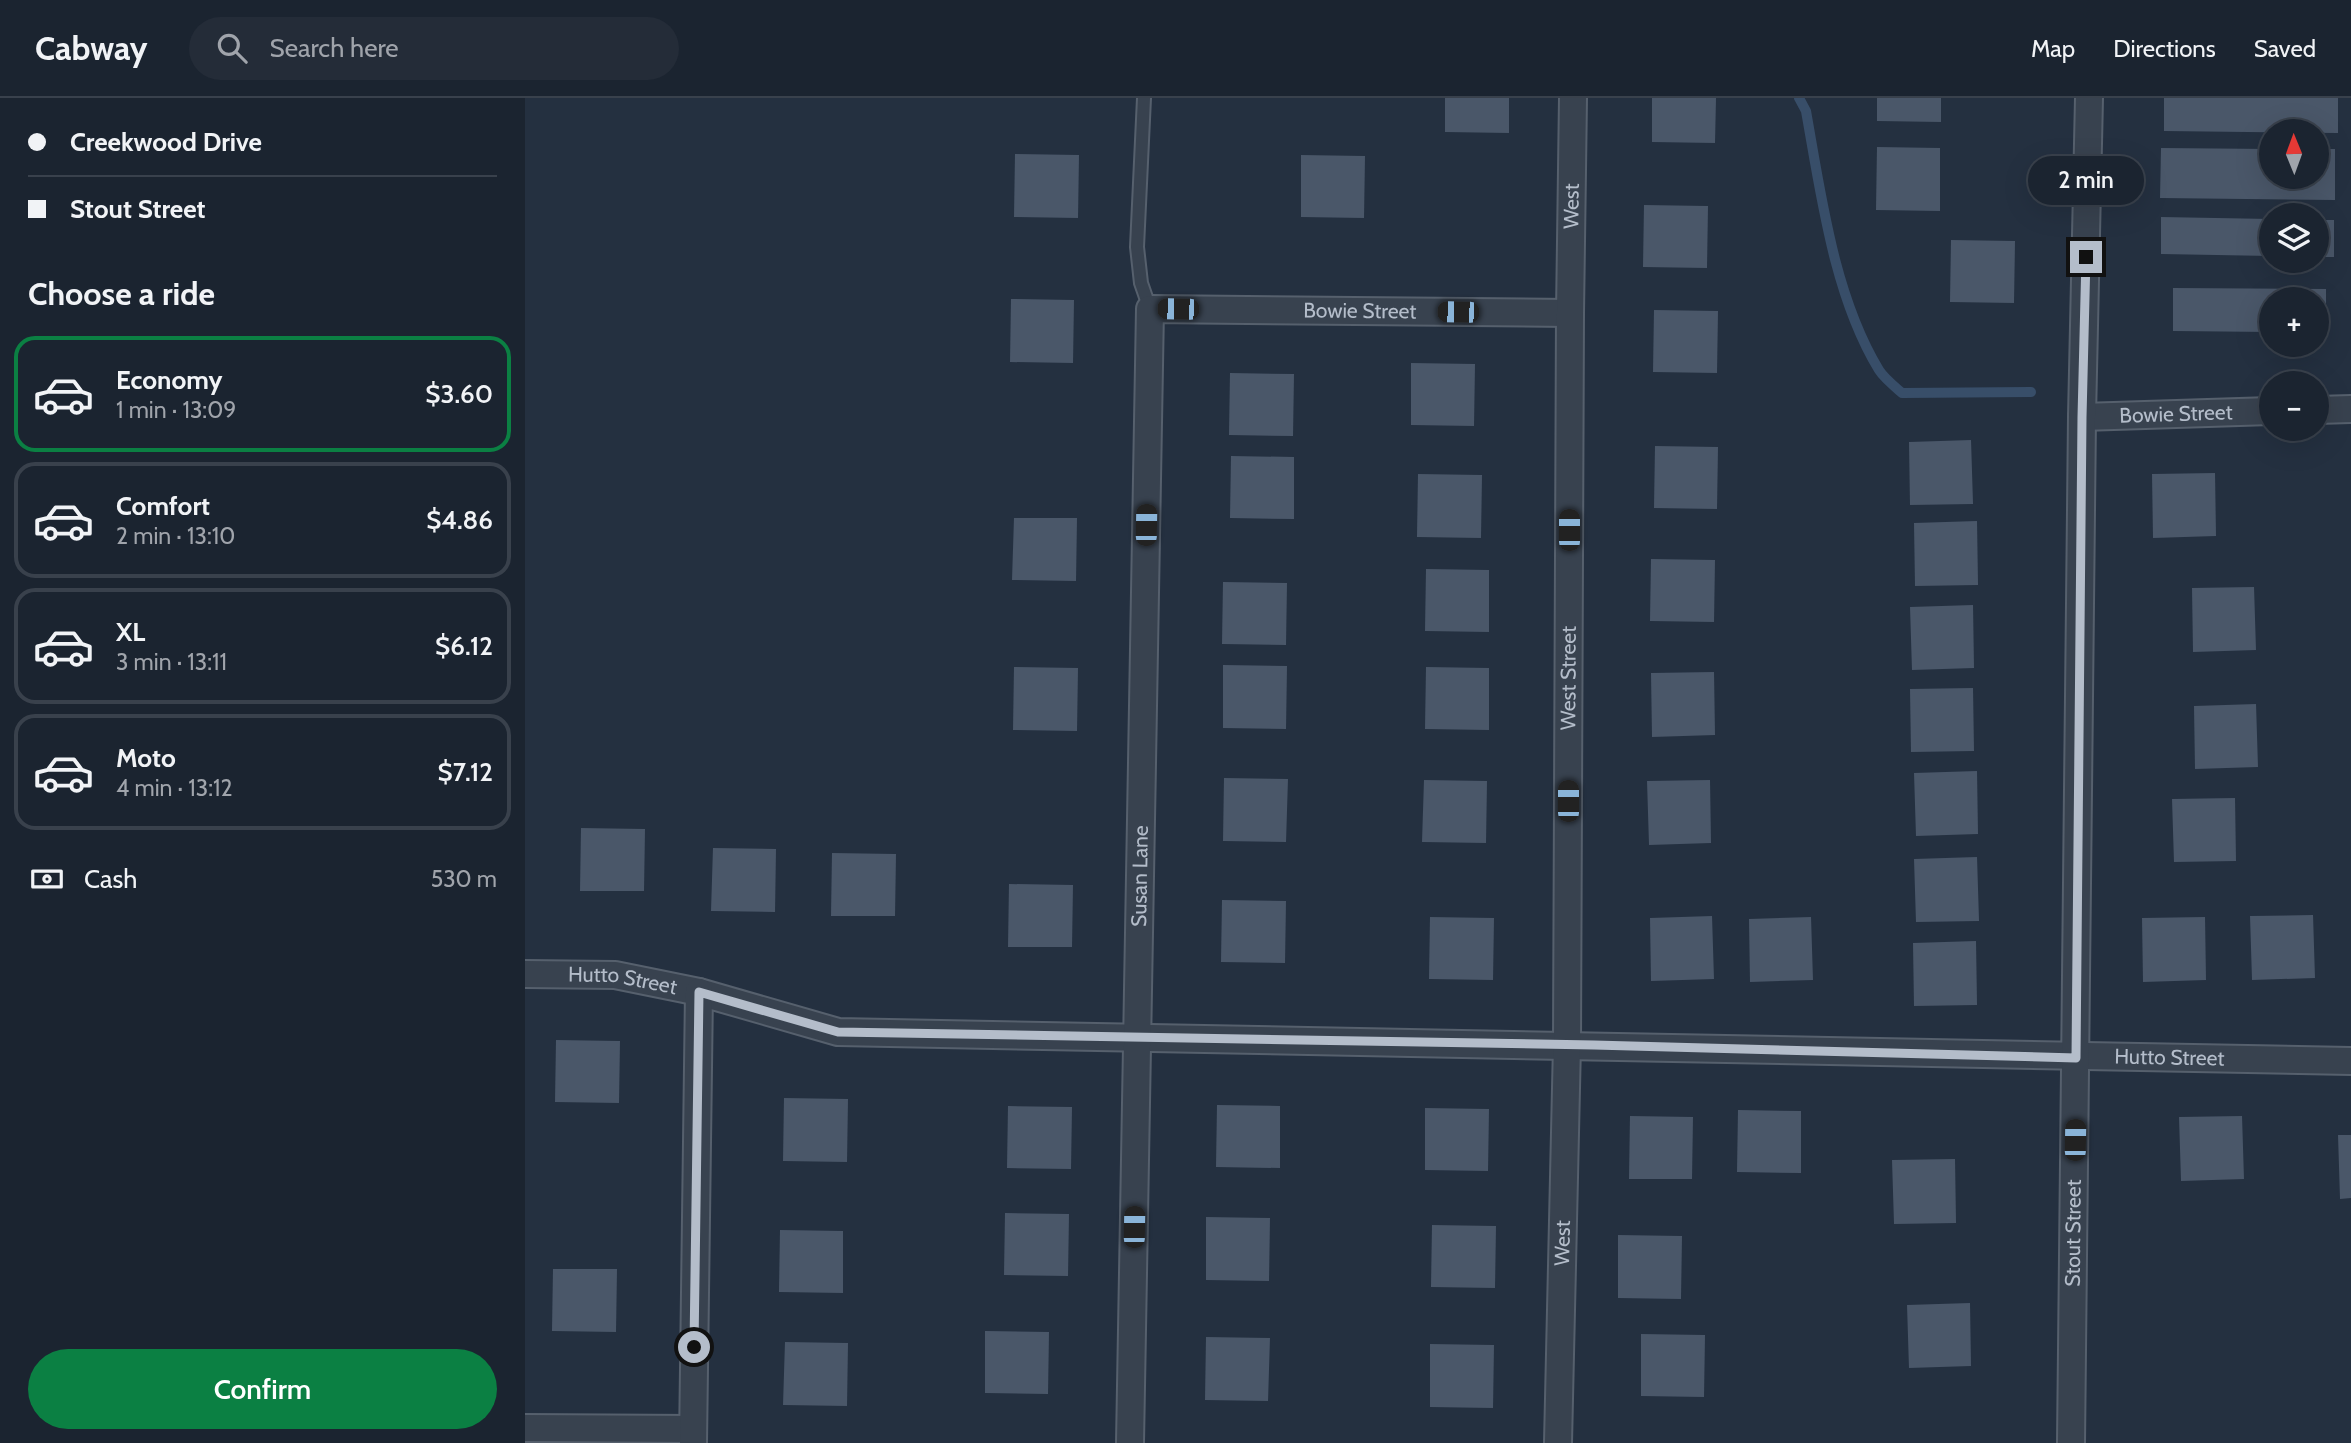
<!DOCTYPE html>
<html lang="en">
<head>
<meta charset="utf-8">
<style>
  :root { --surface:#1b2430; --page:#242c38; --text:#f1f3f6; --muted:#a0a4ab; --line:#39414c; --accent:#0b8043 }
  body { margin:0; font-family:Cabin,sans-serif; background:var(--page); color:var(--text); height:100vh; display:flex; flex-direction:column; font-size:26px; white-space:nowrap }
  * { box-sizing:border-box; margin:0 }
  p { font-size:23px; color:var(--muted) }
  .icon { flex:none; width:38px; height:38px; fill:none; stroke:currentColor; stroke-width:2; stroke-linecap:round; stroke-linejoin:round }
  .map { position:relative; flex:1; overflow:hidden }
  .drawer { display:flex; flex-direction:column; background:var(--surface); width:525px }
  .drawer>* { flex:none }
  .banner { display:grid; align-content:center; height:154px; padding:0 28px; background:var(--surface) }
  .needle { width:46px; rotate:359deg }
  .buttons { position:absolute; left:1734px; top:21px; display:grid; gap:14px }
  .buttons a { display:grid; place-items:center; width:70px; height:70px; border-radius:50%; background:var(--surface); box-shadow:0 7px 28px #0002,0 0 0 2px var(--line); font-size:35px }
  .end { position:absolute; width:32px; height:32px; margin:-16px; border:9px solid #b4bdca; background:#111; box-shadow:0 0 0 4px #111 }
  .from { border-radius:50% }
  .bubble { position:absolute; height:49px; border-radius:24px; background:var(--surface); box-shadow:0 7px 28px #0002,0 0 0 2px var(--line); font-size:23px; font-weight:600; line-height:49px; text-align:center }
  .car { position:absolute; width:21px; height:42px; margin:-21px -10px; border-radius:9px; box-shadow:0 0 5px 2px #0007; background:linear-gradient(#222 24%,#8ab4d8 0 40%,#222 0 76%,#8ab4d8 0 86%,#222 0) }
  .banner b { display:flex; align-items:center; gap:24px; height:66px; font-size:26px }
  .banner b+b { border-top:2px solid var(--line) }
  .banner i { width:18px; height:18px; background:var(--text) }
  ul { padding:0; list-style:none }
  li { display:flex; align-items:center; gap:21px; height:116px; margin:0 14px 10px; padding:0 14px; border:4px solid var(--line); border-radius:21px }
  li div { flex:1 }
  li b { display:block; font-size:26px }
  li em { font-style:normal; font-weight:600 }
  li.active { border-color:var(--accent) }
  li>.icon { width:63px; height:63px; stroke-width:1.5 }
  h2 { padding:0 28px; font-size:32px; line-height:84px }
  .pay { display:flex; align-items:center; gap:18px; height:77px; padding:0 28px; font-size:26px }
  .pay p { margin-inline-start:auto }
  .cta { display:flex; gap:14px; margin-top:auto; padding:14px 28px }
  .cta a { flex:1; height:80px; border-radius:42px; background:var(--accent); color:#fff; font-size:28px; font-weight:600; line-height:80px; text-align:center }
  header { display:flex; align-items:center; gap:42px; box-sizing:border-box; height:98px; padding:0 35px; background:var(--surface); border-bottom:2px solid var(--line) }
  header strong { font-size:33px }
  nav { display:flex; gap:38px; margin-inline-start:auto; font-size:24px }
  .search { width:490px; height:63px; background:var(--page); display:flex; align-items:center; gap:18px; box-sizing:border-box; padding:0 24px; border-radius:38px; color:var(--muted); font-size:26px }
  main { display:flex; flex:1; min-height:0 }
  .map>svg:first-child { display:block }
</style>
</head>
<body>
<header>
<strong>Cabway</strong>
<div class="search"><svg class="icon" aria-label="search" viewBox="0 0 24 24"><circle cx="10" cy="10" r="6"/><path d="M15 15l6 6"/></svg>Search here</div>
<nav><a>Map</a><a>Directions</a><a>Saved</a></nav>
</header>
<main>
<section class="drawer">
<div class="banner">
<b><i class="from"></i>Creekwood Drive</b>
<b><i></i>Stout Street</b>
</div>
<h2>Choose a ride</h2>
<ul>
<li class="active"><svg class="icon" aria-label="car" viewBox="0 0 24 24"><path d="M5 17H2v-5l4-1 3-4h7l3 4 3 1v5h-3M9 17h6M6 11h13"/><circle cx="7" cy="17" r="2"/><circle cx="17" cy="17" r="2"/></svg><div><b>Economy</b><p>1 min · 13:09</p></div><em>$3.60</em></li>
<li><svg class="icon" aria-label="car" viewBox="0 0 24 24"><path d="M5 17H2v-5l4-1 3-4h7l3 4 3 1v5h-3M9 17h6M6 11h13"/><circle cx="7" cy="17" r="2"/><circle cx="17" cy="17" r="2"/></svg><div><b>Comfort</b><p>2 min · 13:10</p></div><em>$4.86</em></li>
<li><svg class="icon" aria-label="car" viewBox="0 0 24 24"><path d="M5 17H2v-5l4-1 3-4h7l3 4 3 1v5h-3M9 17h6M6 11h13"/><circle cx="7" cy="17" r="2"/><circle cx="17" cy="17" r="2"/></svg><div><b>XL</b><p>3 min · 13:11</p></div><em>$6.12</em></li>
<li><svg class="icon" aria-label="car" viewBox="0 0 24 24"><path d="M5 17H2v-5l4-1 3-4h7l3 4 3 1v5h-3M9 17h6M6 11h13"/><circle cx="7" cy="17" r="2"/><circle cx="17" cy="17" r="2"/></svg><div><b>Moto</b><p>4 min · 13:12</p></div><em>$7.12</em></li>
</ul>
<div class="pay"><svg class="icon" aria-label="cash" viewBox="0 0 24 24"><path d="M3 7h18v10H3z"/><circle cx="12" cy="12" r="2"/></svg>Cash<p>530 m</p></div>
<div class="cta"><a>Confirm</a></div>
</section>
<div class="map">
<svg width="1826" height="1345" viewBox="0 0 1826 1345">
  <rect width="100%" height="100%" fill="#243040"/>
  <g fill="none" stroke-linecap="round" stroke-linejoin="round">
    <path stroke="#384e69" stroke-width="10" d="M1274,0L1281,13C1296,97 1309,198 1354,272C1359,280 1369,288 1377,295L1506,294"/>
  </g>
  <g fill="#4a5769">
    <path d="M920,0H984V35L920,34Z"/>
    <path d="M1127,0H1191L1190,45L1127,44Z"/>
    <path d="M1352,0H1416V24L1352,23Z"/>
    <path d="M1639,0H1813V35L1639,33Z"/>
    <path d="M1352,49L1415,50V113L1351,112Z"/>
    <path d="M1636,50L1746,51V79H1792V51H1810V102L1635,100Z"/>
    <path d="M490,56L554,57L553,120L489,119Z"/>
    <path d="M776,57L840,58L839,120L776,119Z"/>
    <path d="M1119,107L1183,108L1182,170L1118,169Z"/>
    <path d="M1636,119L1746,121V158L1636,156Z"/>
    <rect x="1792" y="122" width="17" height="37"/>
    <path d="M1426,142L1490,143L1489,205L1425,204Z"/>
    <path d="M1648,190L1801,191V235H1792V201H1746V234L1648,233Z"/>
    <path d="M486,201L549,202L548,265L485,264Z"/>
    <path d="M1129,212L1193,213L1192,275L1128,274Z"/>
    <path d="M886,265L950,266L949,328L886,327Z"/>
    <path d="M705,275L769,276L768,338L704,337Z"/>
    <path d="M1446,342L1448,406L1385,407L1384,344Z"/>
    <path d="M1130,348L1193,349L1192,411L1129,410Z"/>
    <path d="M706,358L769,359V421L705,420Z"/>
    <path d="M1690,375L1691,438L1628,440L1627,376Z"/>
    <path d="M893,376L957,377L956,440L892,439Z"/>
    <path d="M489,420H552L551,483L487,482Z"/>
    <path d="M1452,423L1453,487L1390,488L1389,425Z"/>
    <path d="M1126,461L1190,462L1189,524L1125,523Z"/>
    <path d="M901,471L964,472V534L900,533Z"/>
    <path d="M698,484L762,485L761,547L697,546Z"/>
    <path d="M1729,489L1731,552L1668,554L1667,490Z"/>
    <path d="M1448,507L1449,570L1387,572L1385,509Z"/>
    <path d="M698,567L762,568L761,631L698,630Z"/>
    <path d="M489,569L553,570L552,633L488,632Z"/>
    <path d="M901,569L964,570V632L900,631Z"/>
    <path d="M1189,574L1190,637L1127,639L1126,575Z"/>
    <path d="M1448,590L1449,653L1386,654L1385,591Z"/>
    <path d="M1731,606L1733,669L1670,671L1669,608Z"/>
    <path d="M1452,673L1453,736L1391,738L1389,675Z"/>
    <path d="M699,680L763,681L761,744L698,743Z"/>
    <path d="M899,682L962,683L961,745L897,744Z"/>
    <path d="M1185,682L1186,745L1124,747L1122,683Z"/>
    <path d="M1710,700L1711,763L1649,764L1647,701Z"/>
    <path d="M56,730L120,731L119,793H55Z"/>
    <path d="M188,750L251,751L250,814L186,813Z"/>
    <path d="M307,755L371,756L370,818H306Z"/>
    <path d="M1452,759L1454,823L1391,824L1389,761Z"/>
    <path d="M484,786L548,787L547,849H483Z"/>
    <path d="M697,802L761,803L760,865L696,864Z"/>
    <path d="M1788,817L1790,880L1727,882L1725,818Z"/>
    <path d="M1187,818L1189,881L1126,883L1125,820Z"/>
    <path d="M905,819L969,820L968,882L904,881Z"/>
    <path d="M1286,819L1288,882L1225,884L1224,821Z"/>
    <path d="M1680,819L1681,882L1618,884L1617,820Z"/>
    <path d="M1451,843L1452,907L1389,908L1388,845Z"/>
    <path d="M31,942L95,943L94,1005L30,1004Z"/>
    <path d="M259,1000L323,1001L322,1064L258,1063Z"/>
    <path d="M692,1007L755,1008V1070L691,1069Z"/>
    <path d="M483,1008L547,1009L546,1071L482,1070Z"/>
    <path d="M900,1010L964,1011L963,1073L900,1072Z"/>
    <path d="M1213,1012L1276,1013V1075L1212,1074Z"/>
    <path d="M1105,1018L1168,1019L1167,1081H1104Z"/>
    <path d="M1717,1018L1719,1081L1656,1083L1654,1019Z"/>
    <path d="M1813,1037H1826V1100L1815,1101Z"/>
    <path d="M1430,1061L1431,1125L1369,1126L1367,1062Z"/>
    <path d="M480,1115L544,1116L543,1178L479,1177Z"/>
    <path d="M681,1119L745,1120L744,1183L681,1182Z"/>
    <path d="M907,1127L971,1128L970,1190L906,1189Z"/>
    <path d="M255,1132L318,1133V1195L254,1194Z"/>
    <path d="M1093,1137L1157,1138L1156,1201L1093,1200Z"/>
    <path d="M28,1171H92L91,1234L27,1233Z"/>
    <path d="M1445,1205L1446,1268L1384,1270L1382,1207Z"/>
    <path d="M460,1233L524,1234L523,1296L460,1295Z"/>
    <path d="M1116,1236L1180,1237L1179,1299L1116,1298Z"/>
    <path d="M681,1239L745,1240L743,1303L680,1302Z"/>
    <path d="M260,1244L323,1245L322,1308L258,1307Z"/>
    <path d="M905,1246L969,1247L968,1310L905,1309Z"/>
  </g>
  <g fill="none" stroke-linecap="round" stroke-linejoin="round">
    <defs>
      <path id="lane" d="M619,0L612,149L616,185L625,211"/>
      <g id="street">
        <path d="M1792,312L1826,311"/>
        <path id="s1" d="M1557,319L1746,313"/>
        <path id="s2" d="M0,876L90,877L174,894L313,934L1826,963"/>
        <path d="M0,1330L168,1331"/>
        <path d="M168,1345L174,894"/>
        <path id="s3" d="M605,1345L625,211L1045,215"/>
        <path id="s4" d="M1033,1345L1042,946L1045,215L1048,0"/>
        <path id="s5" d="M1546,1345L1557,319L1564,0"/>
      </g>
    </defs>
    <use href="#lane" stroke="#56606d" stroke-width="16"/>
    <use href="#street" stroke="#56606d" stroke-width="30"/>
    <use href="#lane" stroke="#38424f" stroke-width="12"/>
    <use href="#street" stroke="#38424f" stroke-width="26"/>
  </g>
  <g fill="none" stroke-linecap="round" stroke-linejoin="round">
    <path stroke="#b4bdca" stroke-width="9" d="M169,1249L174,894L313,934L1069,947L1551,960L1557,319L1561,159"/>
  </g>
  <g text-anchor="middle" stroke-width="7" stroke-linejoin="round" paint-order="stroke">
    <g font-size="21" fill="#b4bdca" stroke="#1d2734">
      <text dy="7" stroke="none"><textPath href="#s4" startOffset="1237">West</textPath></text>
      <text dy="7" stroke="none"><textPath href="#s3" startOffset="1344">Bowie Street</textPath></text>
      <text dy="7" stroke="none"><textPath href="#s1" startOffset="94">Bowie Street</textPath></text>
      <text dy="7" stroke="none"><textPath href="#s4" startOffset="765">West Street</textPath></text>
      <text dy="7" stroke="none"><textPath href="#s3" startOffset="567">Susan Lane</textPath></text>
      <text dy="7" stroke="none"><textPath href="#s2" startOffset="98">Hutto Street</textPath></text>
      <text dy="7" stroke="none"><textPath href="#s2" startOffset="1652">Hutto Street</textPath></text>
      <text dy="7" stroke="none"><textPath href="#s5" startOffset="210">Stout Street</textPath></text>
      <text dy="7" stroke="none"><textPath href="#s4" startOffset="200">West</textPath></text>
    </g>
  </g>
</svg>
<div class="buttons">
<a><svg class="needle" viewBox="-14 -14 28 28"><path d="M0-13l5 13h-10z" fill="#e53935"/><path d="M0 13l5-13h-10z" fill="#a0a4ab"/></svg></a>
<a><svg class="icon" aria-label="layers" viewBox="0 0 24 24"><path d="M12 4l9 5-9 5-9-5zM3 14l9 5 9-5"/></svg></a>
<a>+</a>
<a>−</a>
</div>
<i class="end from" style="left:169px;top:1249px"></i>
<i class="end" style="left:1561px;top:159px"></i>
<div class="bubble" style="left:1503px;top:58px;width:116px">2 min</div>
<i class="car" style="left:653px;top:211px;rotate:271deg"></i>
<i class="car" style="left:933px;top:214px;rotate:271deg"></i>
<i class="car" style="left:621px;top:427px;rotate:1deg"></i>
<i class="car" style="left:1044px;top:432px;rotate:0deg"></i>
<i class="car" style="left:1043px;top:703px;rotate:0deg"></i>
<i class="car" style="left:1550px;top:1042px;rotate:1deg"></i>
<i class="car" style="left:609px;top:1129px;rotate:1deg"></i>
</div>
</main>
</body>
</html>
